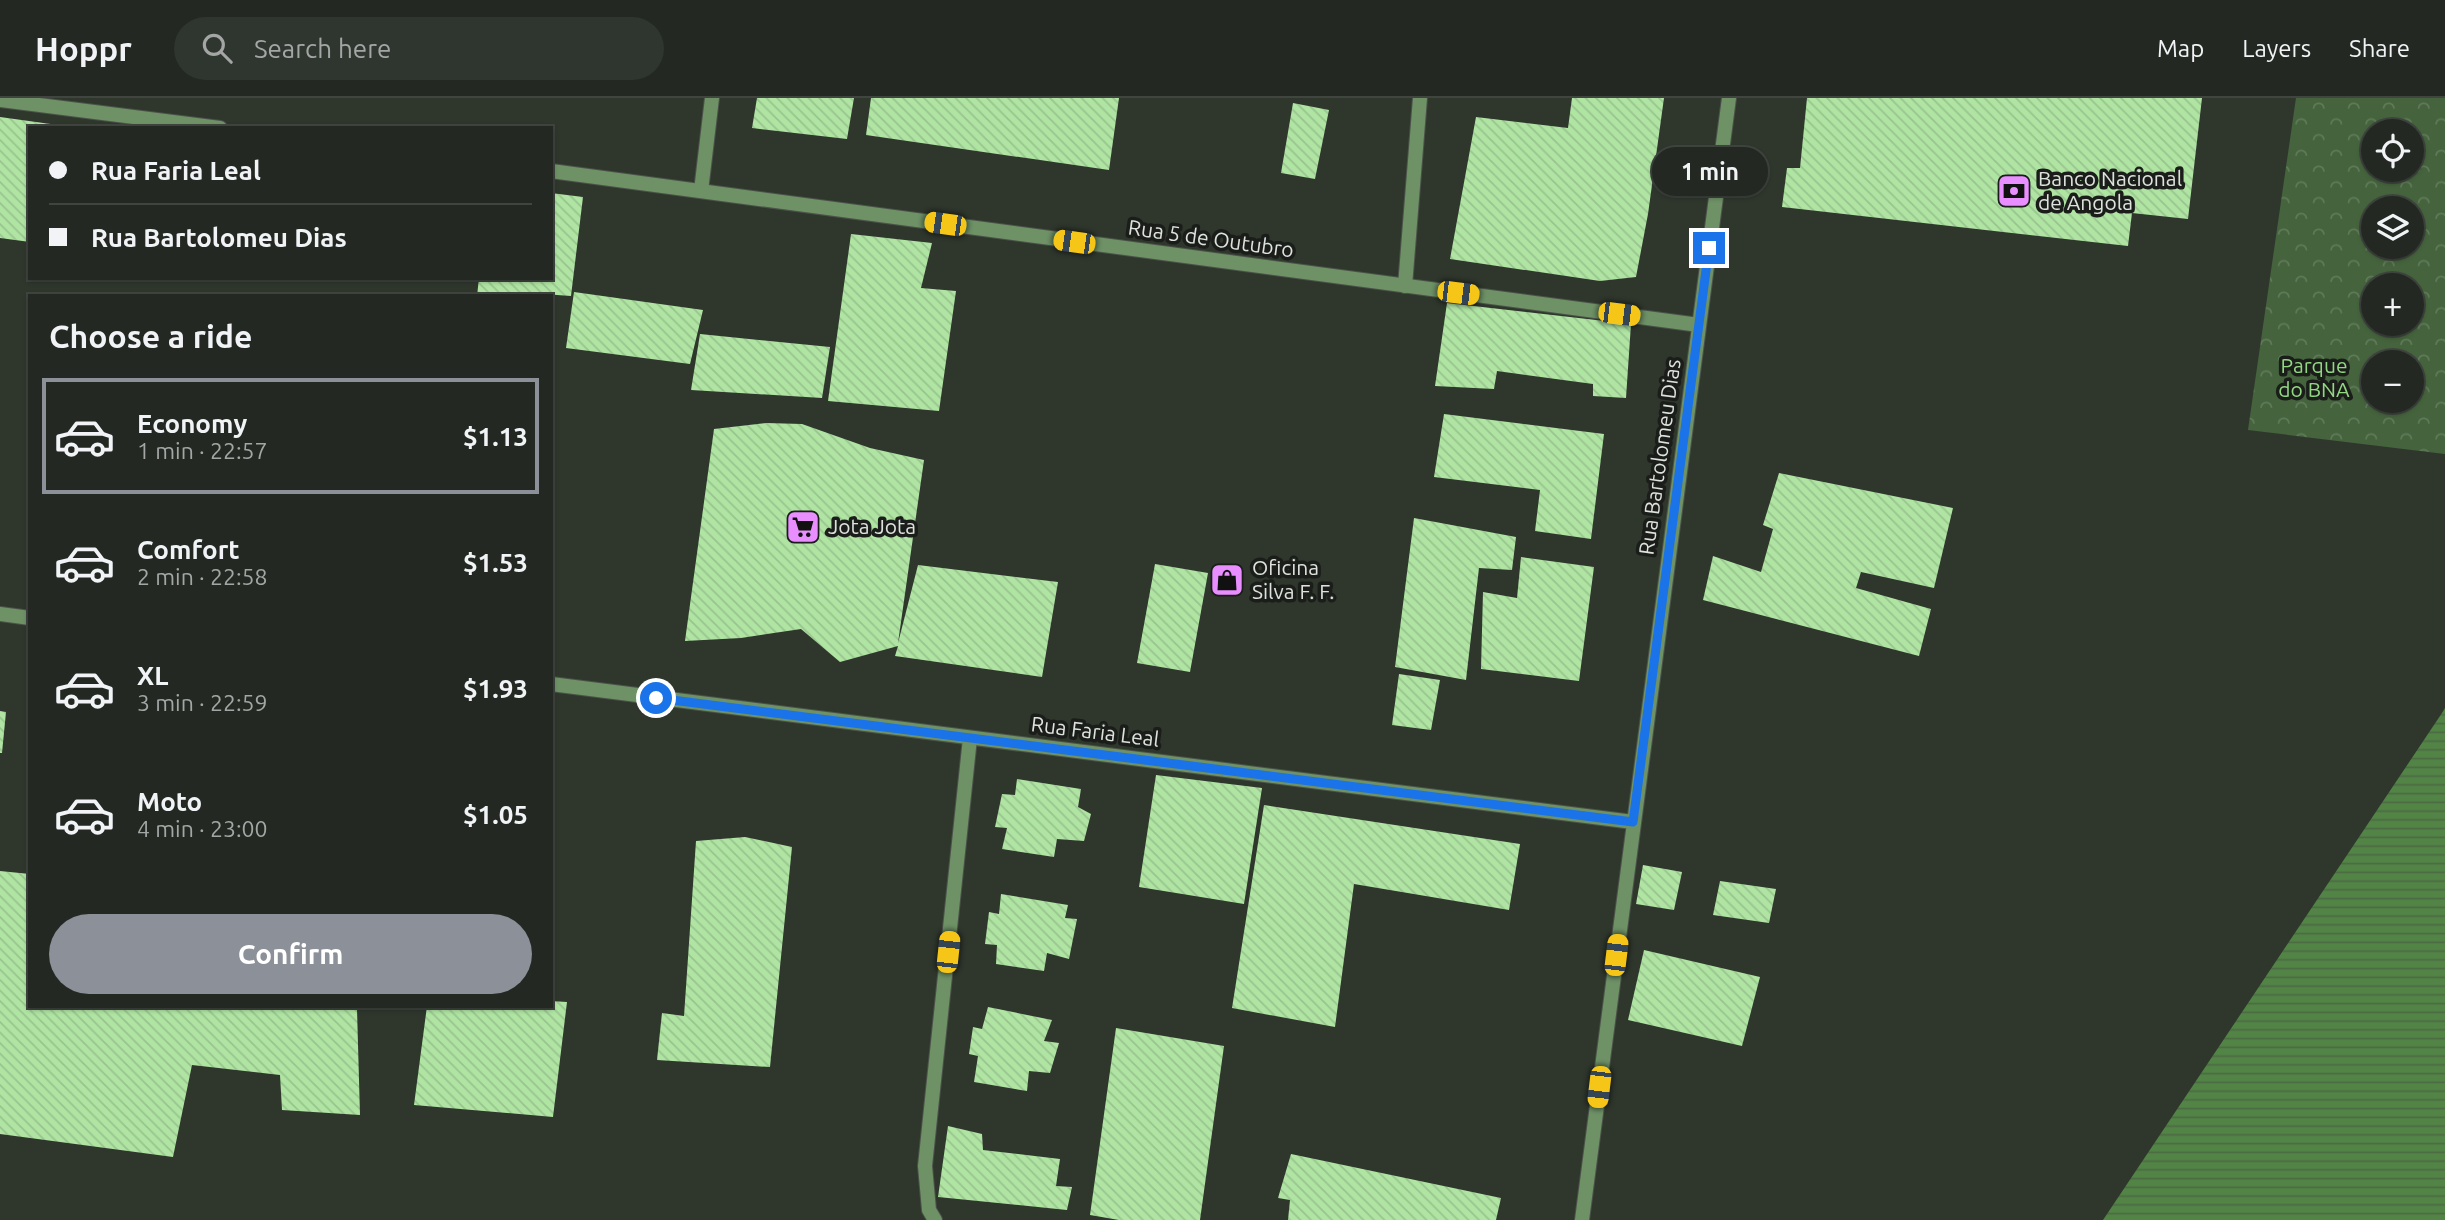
<!DOCTYPE html>
<html lang="en">
<head>
<meta charset="utf-8">
<style>
  :root { --surface:#232922; --page:#2f352f; --text:#f1f3f6; --muted:#a3a6a5; --line:#404540; --accent:#8c9099 }
  body { margin:0; font-family:Ubuntu,sans-serif; background:var(--page); color:var(--text); height:100vh; display:flex; flex-direction:column; font-size:26px; white-space:nowrap }
  * { box-sizing:border-box; margin:0 }
  p { font-size:23px; color:var(--muted) }
  .icon { flex:none; width:38px; height:38px; fill:none; stroke:currentColor; stroke-width:2; stroke-linecap:round; stroke-linejoin:round }
  .map { position:relative; flex:1; overflow:hidden }
  .drawer { position:absolute; left:28px; top:196px; width:525px; height:714px; display:flex; flex-direction:column; background:var(--surface); border-radius:0px; box-shadow:0 2px 5px #0004,0 0 0 2px var(--line) }
  .drawer>* { flex:none }
  .banner { position:absolute; left:28px; top:28px; width:525px; height:154px; border-radius:0px; box-shadow:0 2px 5px #0004,0 0 0 2px var(--line); display:grid; align-content:center; height:154px; padding:0 21px; background:var(--surface) }
  .tools { position:absolute; left:2361px; top:21px; display:grid; gap:14px }
  .tools a { display:grid; place-items:center; width:63px; height:63px; border-radius:50%; background:var(--surface); box-shadow:0 2px 5px #0004,0 0 0 2px var(--line); font-size:35px }
  .end { position:absolute; width:32px; height:32px; margin:-16px; border:9px solid #1a73e8; background:#fff; box-shadow:0 0 0 4px #fff }
  .from { border-radius:50% }
  .bubble { position:absolute; height:49px; border-radius:24px; background:var(--surface); box-shadow:0 2px 5px #0004,0 0 0 2px var(--line); font-size:23px; font-weight:700; line-height:49px; text-align:center }
  .car { position:absolute; width:21px; height:42px; margin:-21px -10px; border-radius:9px; box-shadow:0 0 5px 2px #0007; background:linear-gradient(#f5c518 24%,#345 0 40%,#f5c518 0 76%,#345 0 86%,#f5c518 0) }
  .banner b { display:flex; align-items:center; gap:24px; height:66px; font-size:26px }
  .banner b+b { border-top:2px solid var(--line) }
  .banner i { width:18px; height:18px; background:var(--text) }
  ul { padding:0; list-style:none }
  li { display:flex; align-items:center; gap:21px; height:116px; margin:0 14px 10px; padding:0 7px; border:4px solid transparent; border-radius:0px }
  li div { flex:1 }
  li b { display:block; font-size:26px }
  li em { font-style:normal; font-weight:700 }
  li.selected { border-color:var(--accent) }
  li>.icon { width:63px; height:63px; stroke-width:1.5 }
  h2 { padding:0 21px; font-size:32px; line-height:84px }
  .primary-button { display:flex; gap:14px; margin-top:auto; padding:14px 21px }
  .primary-button a { flex:1; height:80px; border-radius:42px; background:var(--accent); color:#fff; font-size:28px; font-weight:700; line-height:80px; text-align:center }
  header { display:flex; align-items:center; gap:42px; box-sizing:border-box; height:98px; padding:0 35px; background:var(--surface); border-bottom:2px solid var(--line) }
  header strong { font-size:33px }
  nav { display:flex; gap:38px; margin-inline-start:auto; font-size:24px }
  .search { width:490px; height:63px; background:var(--page); display:flex; align-items:center; gap:18px; box-sizing:border-box; padding:0 24px; border-radius:38px; color:var(--muted); font-size:26px }
  .map>svg:first-child { display:block }
</style>
</head>
<body>
<header>
<strong>Hoppr</strong>
<div class="search"><svg class="icon" aria-label="search" viewBox="0 0 24 24"><circle cx="10" cy="10" r="6"/><path d="M15 15l6 6"/></svg>Search here</div>
<nav><a>Map</a><a>Layers</a><a>Share</a></nav>
</header>
<div class="map">
<svg width="2445" height="1122" viewBox="0 0 2445 1122">
  <defs>
    <pattern id="park-crowns" width="20" height="18" patternUnits="userSpaceOnUse" patternTransform="scale(1.75)"><rect width="20" height="18" fill="#45643d"/><path d="M2 6a3 3 0 1 1 6 0M12 15a3 3 0 1 1 6 0" fill="none" stroke="#5f7a58"/></pattern>
    <pattern id="water-rules" width="6" height="5" patternUnits="userSpaceOnUse" patternTransform="scale(1.75)"><rect width="6" height="5" fill="#528446"/><path d="M0 2.5h6" fill="none" stroke="#4c6a44"/></pattern>
    <pattern id="building-back-hatch" width="6" height="6" patternUnits="userSpaceOnUse" patternTransform="scale(1.75)"><rect width="6" height="6" fill="#afe4a2"/><path d="M-1 5l2 2M0 0l6 6M5-1l2 2" fill="none" stroke="#99c48f"/></pattern>
  </defs>
  <rect width="100%" height="100%" fill="#2f372d"/>
  <path fill="url(#park-crowns)" fill-rule="evenodd" d="M2296,0H2445V356L2248,332ZM2373,33H2412V72H2373ZM2373,110H2412V149H2373ZM2373,187H2412V226H2373ZM2373,264H2412V303H2373Z"/>
  <path fill="url(#water-rules)" d="M2445,610V1122H2103L2442,615Z"/>
  <g fill="url(#building-back-hatch)">
    <path d="M757,0H854L847,41L752,30Z"/>
    <path d="M871,0H1119L1109,72L866,37Z"/>
    <path d="M1572,0H1664L1648,116L1636,179L1600,183L1450,161L1476,19L1568,30Z"/>
    <path d="M1807,0H2202L2188,121L2132,115L2128,148L1782,109L1787,70H1800Z"/>
    <path d="M1293,5L1329,12L1315,81L1281,75Z"/>
    <path d="M0,19L65,28L30,30V144L0,140Z"/>
    <path d="M551,95L583,99L571,198L543,196L477,198L479,180H551Z"/>
    <path d="M851,136L932,145L921,190L956,193L939,313L828,303Z"/>
    <path d="M574,194L703,212L690,266L566,250Z"/>
    <path d="M1447,205L1631,226L1626,300L1593,298V286L1497,273L1494,291L1435,288Z"/>
    <path d="M700,236L830,249L822,300L691,292Z"/>
    <path d="M1444,316L1604,336L1591,441L1535,433L1540,392L1434,379Z"/>
    <path d="M766,325L802,326L870,350L924,362L898,545L918,467L1058,484L1042,579L895,558L898,548L840,564L801,531L741,540L685,543L714,331Z"/>
    <path d="M1779,375L1953,410L1934,490L1861,474L1856,490L1931,511L1919,558L1703,502L1713,458L1761,474L1773,431L1763,427Z"/>
    <path d="M1414,420L1516,439L1512,472L1479,470L1466,582L1395,569Z"/>
    <path d="M1521,459L1594,469L1579,583L1481,571L1483,494L1517,500Z"/>
    <path d="M1155,466L1208,475L1190,574L1137,565Z"/>
    <path d="M1399,576L1440,582L1431,632L1392,627Z"/>
    <path d="M0,613L6,614L2,655H0Z"/>
    <path d="M1156,677L1262,690L1244,806L1139,789Z"/>
    <path d="M1017,681L1081,691L1078,709L1091,716L1084,743L1057,741L1054,759L1002,751L1007,730L995,729L1002,696L1015,697Z"/>
    <path d="M1264,707L1520,746L1509,812L1354,786L1335,929L1232,910Z"/>
    <path d="M745,739L792,749L770,969L657,962L662,915L684,918L696,743Z"/>
    <path d="M1643,767L1682,774L1674,812L1636,806Z"/>
    <path d="M0,773L30,776V908H323L357,911L360,1017L282,1012L280,977L192,967L173,1059L0,1036Z"/>
    <path d="M1720,783L1776,791L1769,825L1713,817Z"/>
    <path d="M1001,796L1068,807L1065,820L1077,821L1069,861L1047,855L1044,873L996,866L997,847L985,846L989,814L999,816Z"/>
    <path d="M1644,852L1760,879L1742,948L1628,922Z"/>
    <path d="M551,903L567,904L553,1019L414,1007L427,908H551Z"/>
    <path d="M988,909L1052,922L1044,943L1059,945L1050,975L1029,973L1027,993L974,984L978,958L969,956L973,929L982,931Z"/>
    <path d="M1116,930L1224,948L1200,1122H1119L1090,1117Z"/>
    <path d="M948,1028L982,1036L983,1052L1060,1061L1056,1088L1072,1089L1067,1112L938,1099Z"/>
    <path d="M1291,1056L1501,1100L1496,1122H1288L1290,1102L1278,1100Z"/>
  </g>
  <g fill="none" stroke-linecap="round" stroke-linejoin="round">
    <defs>
      <path id="service" d="M1405,188L1420,0"/>
      <g id="minor">
        <path d="M0,2L220,30"/>
        <path d="M551,73L1699,227"/>
        <path d="M701,93L712,0"/>
        <path d="M0,516L30,520"/>
        <path d="M551,586L1633,724"/>
        <path d="M935,1122L929,1112L925,1068L970,640"/>
        <path d="M1582,1122L1729,0"/>
      </g>
    </defs>
    <use href="#service" stroke="#4b5249" stroke-width="16"/>
    <use href="#minor" stroke="#4b5249" stroke-width="16"/>
    <use href="#service" stroke="#6e9166" stroke-width="14"/>
    <use href="#minor" stroke="#6e9166" stroke-width="14"/>
  </g>
  <g fill="none" stroke-linecap="round" stroke-linejoin="round">
    <path stroke="#1a73e8" stroke-width="9" d="M656,600L1633,724L1709,150"/>
  </g>
  <defs>
    <symbol id="bank-square" viewBox="-11 -11 22 22"><rect x="-9" y="-9" width="18" height="18" rx="4" fill="#e98eff" stroke="#1a1d19"/><path d="M-6-4H6V4H-6ZM0-2.3a2.3 2.3 0 1 0 0 4.6a2.3 2.3 0 1 0 0-4.6Z" fill="#111"/></symbol>
    <symbol id="supermarket-square" viewBox="-11 -11 22 22"><rect x="-9" y="-9" width="18" height="18" rx="4" fill="#e98eff" stroke="#1a1d19"/><path d="M-6-5.5h2.5l.6 2H6L4.5 2H-2.5L-4.4-4H-6ZM-1.5 3.2a1.3 1.3 0 1 0 .1 0ZM3 3.2a1.3 1.3 0 1 0 .1 0Z" fill="#111"/></symbol>
    <symbol id="shop-square" viewBox="-11 -11 22 22"><rect x="-9" y="-9" width="18" height="18" rx="4" fill="#e98eff" stroke="#1a1d19"/><path d="M-5-2.5h2.3a2.7 3.5 0 0 1 5.4 0H5L5.5 6h-11ZM-1.5-2.5h3a1.5 2.3 0 0 0-3 0Z" fill="#111"/></symbol>
  </defs>
  <g fill-rule="evenodd">
    <use href="#bank-square" x="1995" y="74" width="38" height="38"/>
    <use href="#supermarket-square" x="784" y="410" width="38" height="38"/>
    <use href="#shop-square" x="1208" y="463" width="38" height="38"/>
  </g>
  <g text-anchor="middle" stroke-width="7" stroke-linejoin="round" paint-order="stroke">
    <g font-size="21" fill="#dde2dc" stroke="#1a1d19" text-anchor="start">
      <text x="2038" y="88">Banco Nacional<tspan x="2038" dy="24">de Angola</tspan></text>
      <text x="828" y="436">Jota Jota</text>
      <text x="1252" y="477">Oficina<tspan x="1252" dy="24">Silva F. F.</tspan></text>
    </g>
    <g font-size="21" fill="#dde2dc" stroke="#1a1d19">
      <text transform="translate(1211 141) rotate(8)" y="7">Rua 5 de Outubro</text>
      <text transform="translate(1660 359) rotate(-82)" y="7">Rua Bartolomeu Dias</text>
      <text transform="translate(1095 634) rotate(7)" y="7">Rua Faria Leal</text>
    </g>
    <g font-size="21" fill="#92d782" stroke="#1a1d19">
      <text x="2314" y="275">Parque<tspan x="2314" dy="24">do BNA</tspan></text>
    </g>
  </g>
</svg>
<div class="tools">
<a><svg class="icon" aria-label="locate" viewBox="0 0 24 24"><circle cx="12" cy="12" r="6"/><path d="M12 2v4M12 18v4M2 12h4M18 12h4"/></svg></a>
<a><svg class="icon" aria-label="layers" viewBox="0 0 24 24"><path d="M12 4l9 5-9 5-9-5zM3 14l9 5 9-5"/></svg></a>
<a>+</a>
<a>−</a>
</div>
<i class="end from" style="left:656px;top:600px"></i>
<i class="end" style="left:1709px;top:150px"></i>
<div class="bubble" style="left:1652px;top:49px;width:116px">1 min</div>
<i class="car" style="left:945px;top:126px;rotate:278deg"></i>
<i class="car" style="left:1074px;top:144px;rotate:278deg"></i>
<i class="car" style="left:1458px;top:195px;rotate:97deg"></i>
<i class="car" style="left:1619px;top:216px;rotate:97deg"></i>
<i class="car" style="left:948px;top:854px;rotate:6deg"></i>
<i class="car" style="left:1616px;top:857px;rotate:7deg"></i>
<i class="car" style="left:1599px;top:989px;rotate:187deg"></i>
<div class="banner">
<b><i class="from"></i>Rua Faria Leal</b>
<b><i></i>Rua Bartolomeu Dias</b>
</div>
<section class="drawer">
<h2>Choose a ride</h2>
<ul>
<li class="selected"><svg class="icon" aria-label="car" viewBox="0 0 24 24"><path d="M5 17H2v-5l4-1 3-4h7l3 4 3 1v5h-3M9 17h6M6 11h13"/><circle cx="7" cy="17" r="2"/><circle cx="17" cy="17" r="2"/></svg><div><b>Economy</b><p>1 min · 22:57</p></div><em>$1.13</em></li>
<li><svg class="icon" aria-label="car" viewBox="0 0 24 24"><path d="M5 17H2v-5l4-1 3-4h7l3 4 3 1v5h-3M9 17h6M6 11h13"/><circle cx="7" cy="17" r="2"/><circle cx="17" cy="17" r="2"/></svg><div><b>Comfort</b><p>2 min · 22:58</p></div><em>$1.53</em></li>
<li><svg class="icon" aria-label="car" viewBox="0 0 24 24"><path d="M5 17H2v-5l4-1 3-4h7l3 4 3 1v5h-3M9 17h6M6 11h13"/><circle cx="7" cy="17" r="2"/><circle cx="17" cy="17" r="2"/></svg><div><b>XL</b><p>3 min · 22:59</p></div><em>$1.93</em></li>
<li><svg class="icon" aria-label="car" viewBox="0 0 24 24"><path d="M5 17H2v-5l4-1 3-4h7l3 4 3 1v5h-3M9 17h6M6 11h13"/><circle cx="7" cy="17" r="2"/><circle cx="17" cy="17" r="2"/></svg><div><b>Moto</b><p>4 min · 23:00</p></div><em>$1.05</em></li>
</ul>
<div class="primary-button"><a>Confirm</a></div>
</section>
</div>
</body>
</html>
